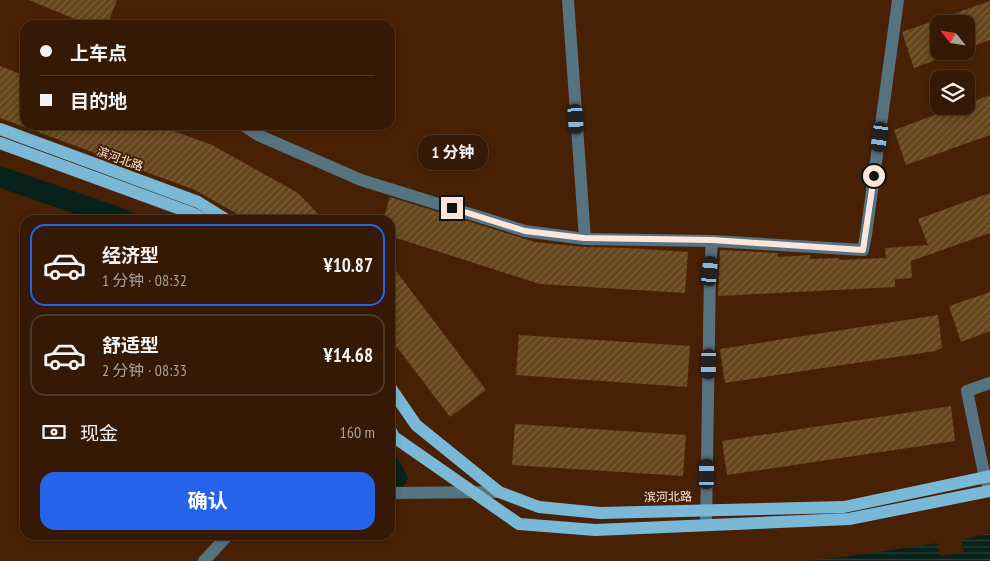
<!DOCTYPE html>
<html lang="zh">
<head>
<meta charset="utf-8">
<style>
  :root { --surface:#361904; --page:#412613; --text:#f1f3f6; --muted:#aaa09a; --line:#503826; --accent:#2563eb }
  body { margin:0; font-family:"PT Sans Narrow","Noto Sans SC",sans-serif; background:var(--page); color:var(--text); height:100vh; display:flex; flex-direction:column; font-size:19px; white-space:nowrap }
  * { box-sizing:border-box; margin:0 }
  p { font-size:16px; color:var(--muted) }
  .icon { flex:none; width:28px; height:28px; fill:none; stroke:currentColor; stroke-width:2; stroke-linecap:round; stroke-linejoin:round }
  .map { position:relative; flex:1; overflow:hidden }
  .side { position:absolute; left:20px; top:215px; width:375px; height:325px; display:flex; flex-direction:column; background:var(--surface); border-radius:15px; box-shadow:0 2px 8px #0003,0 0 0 1px var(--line) }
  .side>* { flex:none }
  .top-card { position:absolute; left:20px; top:20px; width:375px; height:110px; border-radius:15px; box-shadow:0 2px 8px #0003,0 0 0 1px var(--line); display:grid; align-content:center; height:110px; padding:0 20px; background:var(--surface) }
  .needle { width:32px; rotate:300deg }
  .fabs { position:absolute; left:930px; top:15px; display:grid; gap:10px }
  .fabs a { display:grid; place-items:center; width:45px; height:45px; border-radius:10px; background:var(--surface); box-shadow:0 2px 8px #0003,0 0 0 1px var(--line); font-size:25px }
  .end { position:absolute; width:22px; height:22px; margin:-11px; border:6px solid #fce6db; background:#111; box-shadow:0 0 0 2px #111 }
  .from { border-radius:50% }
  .bubble { position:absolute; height:35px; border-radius:15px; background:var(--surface); box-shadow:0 2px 8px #0003,0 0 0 1px var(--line); font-size:16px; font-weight:700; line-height:35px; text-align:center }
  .car { position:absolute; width:15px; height:30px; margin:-15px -8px; border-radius:6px; box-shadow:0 0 4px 1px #0007; background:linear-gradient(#222 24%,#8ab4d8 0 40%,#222 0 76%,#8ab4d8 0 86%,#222 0) }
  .top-card b { display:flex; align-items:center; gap:18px; height:48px; font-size:19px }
  .top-card b+b { border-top:1px solid var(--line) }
  .top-card i { width:12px; height:12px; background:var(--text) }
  ul { padding:9px 0 0; list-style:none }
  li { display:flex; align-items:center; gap:15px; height:82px; margin:0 10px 8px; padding:0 10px; border:2px solid var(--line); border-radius:15px }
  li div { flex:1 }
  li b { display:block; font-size:19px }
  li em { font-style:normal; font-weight:700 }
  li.on { border-color:var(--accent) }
  li>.icon { width:45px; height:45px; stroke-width:1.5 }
  .pay { display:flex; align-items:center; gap:12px; height:55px; padding:0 20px; font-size:19px }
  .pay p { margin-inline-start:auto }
  .primary-button { display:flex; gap:10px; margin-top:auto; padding:10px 20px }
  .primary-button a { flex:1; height:58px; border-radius:15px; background:var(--accent); color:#fff; font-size:20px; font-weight:700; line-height:58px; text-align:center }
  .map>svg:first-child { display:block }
</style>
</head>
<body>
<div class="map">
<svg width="990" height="561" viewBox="0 0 990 561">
  <defs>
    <pattern id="water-rules" width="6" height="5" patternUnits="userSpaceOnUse" patternTransform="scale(1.25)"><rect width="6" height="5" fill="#07221a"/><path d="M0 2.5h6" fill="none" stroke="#2c423b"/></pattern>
    <pattern id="building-hatch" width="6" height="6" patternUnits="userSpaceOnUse" patternTransform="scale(1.25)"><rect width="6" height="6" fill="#66461d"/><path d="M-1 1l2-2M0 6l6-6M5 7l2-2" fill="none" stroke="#7d613d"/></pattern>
  </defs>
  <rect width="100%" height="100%" fill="#482105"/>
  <path fill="url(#water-rules)" d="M990,533V561H808L857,555L937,543L940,556L964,552L961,540Z"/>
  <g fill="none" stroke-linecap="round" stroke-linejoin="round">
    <g stroke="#07221a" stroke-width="21">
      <path d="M0,177L125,220"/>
      <path d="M390,466L397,478"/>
    </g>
  </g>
  <g fill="url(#building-hatch)">
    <path d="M29,0H117L107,25H89Z"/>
    <path d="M990,1V40L966,49V24H939V51H960L914,68L902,32Z"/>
    <path d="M0,66L25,76V125H157L212,145L298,193L324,220H248L195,190L0,118Z"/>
    <path d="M990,95V135L906,165L894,130L959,106H966V104Z"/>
    <path d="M990,193V233L911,261L912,278L895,279V287L718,296L720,250L778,253V257L810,255V259L839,258V260L886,258L885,248L928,245L918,219Z"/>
    <path d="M390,197L535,242L585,247L627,248L688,252L685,293L540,284L390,236V220H383Z"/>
    <path d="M390,263L486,390L450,417L390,338Z"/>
    <path d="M990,292V331L961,342L949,306Z"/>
    <path d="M938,315L942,348L935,351L725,383L720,349Z"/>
    <path d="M519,335L690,346L687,387L516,375Z"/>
    <path d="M951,406L955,441L727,475L722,441Z"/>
    <path d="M515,424L686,435L683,476L512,465Z"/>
  </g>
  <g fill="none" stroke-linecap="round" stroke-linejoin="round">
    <g stroke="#567382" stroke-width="12">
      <path d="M243,125L258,135L361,180L525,231L585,239L568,0"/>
      <path d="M585,239L712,241L863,250L866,235L898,0"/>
      <path d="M990,383L967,391L985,478L990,489"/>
      <path d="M390,493L499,492"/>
      <path d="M706,525L710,271L712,241"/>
      <path d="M204,561L228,535"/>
    </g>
    <g stroke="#7ab8d7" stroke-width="12">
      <path d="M0,129L198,202L227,220"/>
      <path d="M0,143L194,214L205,220"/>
      <path d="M390,387L416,425L499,492L539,507L600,513L844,507L990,476"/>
      <path d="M390,429L394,437L519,524L595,530L849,519L990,491"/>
    </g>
  </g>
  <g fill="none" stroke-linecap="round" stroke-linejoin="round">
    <path stroke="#fce6db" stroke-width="6" d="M452,208L525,231L584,238L712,240L863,250L874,176"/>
  </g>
  <g text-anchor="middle" stroke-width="4" stroke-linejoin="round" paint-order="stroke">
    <g font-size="12" fill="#fce6db" stroke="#482105">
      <text transform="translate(120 159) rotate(20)" y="4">滨河北路</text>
      <text transform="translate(668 497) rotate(-1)" y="4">滨河北路</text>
    </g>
  </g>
</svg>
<div class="fabs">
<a><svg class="needle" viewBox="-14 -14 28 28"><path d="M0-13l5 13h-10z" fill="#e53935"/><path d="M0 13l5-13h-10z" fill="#aaa09a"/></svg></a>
<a><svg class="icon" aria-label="layers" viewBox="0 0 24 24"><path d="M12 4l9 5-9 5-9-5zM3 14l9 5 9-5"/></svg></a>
</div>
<i class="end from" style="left:874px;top:176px"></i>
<i class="end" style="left:452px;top:208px"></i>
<div class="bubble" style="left:418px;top:135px;width:70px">1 分钟</div>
<i class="car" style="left:576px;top:119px;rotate:176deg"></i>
<i class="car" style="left:880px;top:137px;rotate:188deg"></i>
<i class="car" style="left:710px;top:271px;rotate:5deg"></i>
<i class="car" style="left:709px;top:364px;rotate:181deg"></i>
<i class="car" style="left:707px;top:474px;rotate:1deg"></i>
<div class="top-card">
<b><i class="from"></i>上车点</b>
<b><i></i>目的地</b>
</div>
<section class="side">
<ul>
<li class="on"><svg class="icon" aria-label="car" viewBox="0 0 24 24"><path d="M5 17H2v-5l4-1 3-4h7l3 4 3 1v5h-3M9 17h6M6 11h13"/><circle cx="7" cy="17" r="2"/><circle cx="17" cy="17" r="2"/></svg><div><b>经济型</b><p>1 分钟 · 08:32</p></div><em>¥10.87</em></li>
<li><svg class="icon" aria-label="car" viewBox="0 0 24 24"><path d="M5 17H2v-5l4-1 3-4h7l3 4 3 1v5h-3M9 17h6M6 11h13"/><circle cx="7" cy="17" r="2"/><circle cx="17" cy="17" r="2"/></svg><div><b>舒适型</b><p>2 分钟 · 08:33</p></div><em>¥14.68</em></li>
</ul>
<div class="pay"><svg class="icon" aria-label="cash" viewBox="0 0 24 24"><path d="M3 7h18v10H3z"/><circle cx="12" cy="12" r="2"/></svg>现金<p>160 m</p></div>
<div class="primary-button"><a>确认</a></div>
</section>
</div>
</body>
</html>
